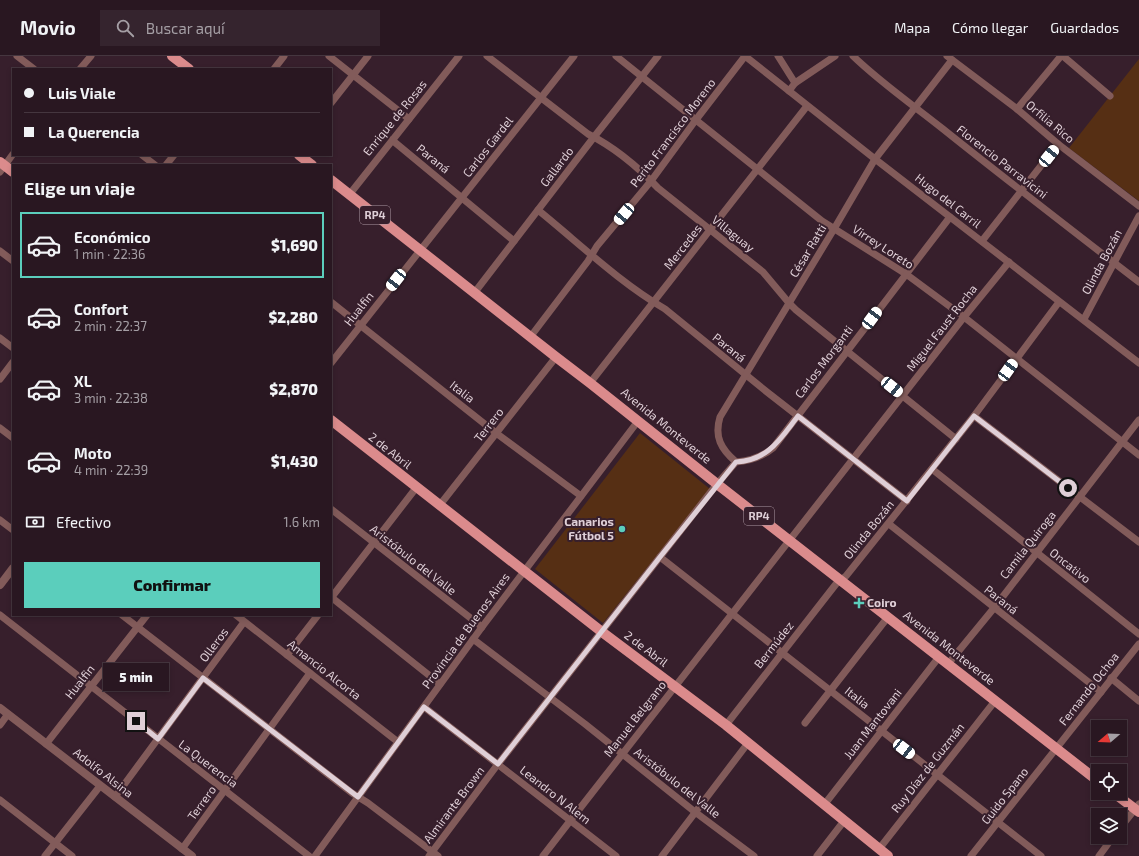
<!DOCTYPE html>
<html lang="es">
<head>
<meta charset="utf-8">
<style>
  :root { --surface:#291721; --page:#35242e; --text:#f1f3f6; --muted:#a59fa5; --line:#45363f; --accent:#5bcebc }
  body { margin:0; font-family:"Exo 2",sans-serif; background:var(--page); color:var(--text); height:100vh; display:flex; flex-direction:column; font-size:15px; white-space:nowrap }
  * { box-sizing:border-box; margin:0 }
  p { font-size:13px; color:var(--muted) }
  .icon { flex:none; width:22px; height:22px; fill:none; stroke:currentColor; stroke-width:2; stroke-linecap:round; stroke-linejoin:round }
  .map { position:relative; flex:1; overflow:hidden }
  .details { position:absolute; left:12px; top:108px; width:320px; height:452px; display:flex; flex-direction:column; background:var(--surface); border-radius:0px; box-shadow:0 2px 6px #0003,0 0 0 1px var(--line) }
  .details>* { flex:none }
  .guide { position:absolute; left:12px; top:12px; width:320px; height:88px; border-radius:0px; box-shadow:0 2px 6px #0003,0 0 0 1px var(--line); display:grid; align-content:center; height:88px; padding:0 12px; background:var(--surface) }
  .needle { width:26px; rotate:251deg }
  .tools { position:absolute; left:1091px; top:664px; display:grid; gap:8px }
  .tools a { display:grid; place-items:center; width:36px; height:36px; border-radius:0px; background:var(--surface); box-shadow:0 2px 6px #0003,0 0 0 1px var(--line); font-size:20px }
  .end { position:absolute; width:18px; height:18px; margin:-9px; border:5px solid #dfcfd7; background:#111; box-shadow:0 0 0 2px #111 }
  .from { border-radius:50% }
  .bubble { position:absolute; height:28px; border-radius:0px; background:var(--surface); box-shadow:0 2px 6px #0003,0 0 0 1px var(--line); font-size:13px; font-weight:800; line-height:28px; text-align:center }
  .car { position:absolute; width:12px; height:24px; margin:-12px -6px; border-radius:5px; box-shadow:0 0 3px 1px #0007; background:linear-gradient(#fff 24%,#345 0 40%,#fff 0 76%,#345 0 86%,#fff 0) }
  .guide b { display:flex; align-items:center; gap:14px; height:38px; font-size:15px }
  .guide b+b { border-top:1px solid var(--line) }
  .guide i { width:10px; height:10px; background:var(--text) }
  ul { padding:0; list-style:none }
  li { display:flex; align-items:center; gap:12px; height:66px; margin:0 8px 6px; padding:0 4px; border:2px solid transparent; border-radius:0px }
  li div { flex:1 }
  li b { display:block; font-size:15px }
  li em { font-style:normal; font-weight:800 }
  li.active { border-color:var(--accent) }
  li>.icon { width:36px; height:36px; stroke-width:1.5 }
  h2 { padding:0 12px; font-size:18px; line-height:48px }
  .pay { display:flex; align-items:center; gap:10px; height:44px; padding:0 12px; font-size:15px }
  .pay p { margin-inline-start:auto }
  .primary-button { display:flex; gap:8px; margin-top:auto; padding:8px 12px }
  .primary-button a { flex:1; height:46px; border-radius:0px; background:var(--accent); color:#111; font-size:16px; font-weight:800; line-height:46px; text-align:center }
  header { display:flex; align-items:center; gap:24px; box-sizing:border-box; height:56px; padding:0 20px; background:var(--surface); border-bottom:1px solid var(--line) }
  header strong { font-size:19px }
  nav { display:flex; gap:22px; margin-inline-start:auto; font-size:14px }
  .search { width:280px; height:36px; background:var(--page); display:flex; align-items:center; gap:10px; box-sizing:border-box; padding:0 14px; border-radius:0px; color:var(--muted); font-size:15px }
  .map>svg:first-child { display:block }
</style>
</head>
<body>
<header>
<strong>Movio</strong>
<div class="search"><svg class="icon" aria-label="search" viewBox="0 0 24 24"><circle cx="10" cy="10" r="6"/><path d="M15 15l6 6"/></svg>Buscar aquí</div>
<nav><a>Mapa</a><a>Cómo llegar</a><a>Guardados</a></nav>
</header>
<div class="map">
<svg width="1139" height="800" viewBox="0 0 1139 800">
  <rect width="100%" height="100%" fill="#371f2c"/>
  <g fill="#562f14">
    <path d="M1139,3V145L1069,92Z"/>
    <path d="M640,377L710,433L603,567L535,513Z"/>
  </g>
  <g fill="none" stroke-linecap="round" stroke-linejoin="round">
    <g stroke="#825b5a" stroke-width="7">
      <path d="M17,0L34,13"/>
      <path d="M329,0L409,63"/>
      <path d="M487,0L588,78C614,91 638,111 658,132L763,216L789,247L796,254L956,383"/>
      <path d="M616,0L822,165L906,218L964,261L1139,399"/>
      <path d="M745,0L875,103L1139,307"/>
      <path d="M778,0L795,27"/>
      <path d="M853,0C881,27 913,49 943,73C1008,125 1073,175 1139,226"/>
      <path d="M947,0L1017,53L1058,88L1139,150"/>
      <path d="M1063,0L1110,40"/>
      <path d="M80,13L91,0"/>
      <path d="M274,13L284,0"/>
      <path d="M789,35L795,27L835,0"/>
      <path d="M331,47L368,0"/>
      <path d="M1017,53L1061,0"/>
      <path d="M392,84L514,185"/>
      <path d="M142,99L155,109"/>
      <path d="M166,109L174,99"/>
      <path d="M0,116L13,98"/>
      <path d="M349,139L459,0"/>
      <path d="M538,154C580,188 619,226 665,253L767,336L907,445"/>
      <path d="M982,185L1058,88"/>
      <path d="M0,195L13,205"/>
      <path d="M475,236L594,81L658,0"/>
      <path d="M331,246L496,377L581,440"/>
      <path d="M1084,263L1139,160"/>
      <path d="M531,280L588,205L597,190L651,125L695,65L745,0"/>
      <path d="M0,282L13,292"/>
      <path d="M331,307L574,0"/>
      <path d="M0,323L13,306"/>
      <path d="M590,327L807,50"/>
      <path d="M974,360L1139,486"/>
      <path d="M0,372L13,382"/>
      <path d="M736,406C721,393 714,381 720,361L834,173L875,103L952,4"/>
      <path d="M932,413L1139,578"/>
      <path d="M439,450L556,301"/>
      <path d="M331,453L482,571"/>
      <path d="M0,464L13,474"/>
      <path d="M889,468L1101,636"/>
      <path d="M660,501L1041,800"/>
      <path d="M331,541L440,628"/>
      <path d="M331,542L416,432"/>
      <path d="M0,559L309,800"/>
      <path d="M122,559L352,737L368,747L438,800"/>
      <path d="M236,559L398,686"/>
      <path d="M473,583L585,668L695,756L754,800"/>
      <path d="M287,599L318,559"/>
      <path d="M948,608L994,552L1139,364"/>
      <path d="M1111,622L1139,645"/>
      <path d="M424,651L616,800"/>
      <path d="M805,667L888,561"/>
      <path d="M0,669L8,658"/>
      <path d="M726,669L836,528L846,520L974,360L1059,246"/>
      <path d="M46,688L147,559"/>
      <path d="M115,741L244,566"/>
      <path d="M0,744L72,800"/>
      <path d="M824,749L939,601"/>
      <path d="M1120,772L1139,748"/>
      <path d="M182,793L310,617"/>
      <path d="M879,793L995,645"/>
      <path d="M45,800L100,730"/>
      <path d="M315,800L482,571L638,365"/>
      <path d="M429,800L498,708L717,428L736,406C751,405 762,401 773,392L950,161"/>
      <path d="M543,800L570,765L964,261L1009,206"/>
      <path d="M662,800L748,687"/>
      <path d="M817,800L844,765"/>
      <path d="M971,800L1139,588"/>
      <path d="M1099,800L1113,781"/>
    </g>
    <g stroke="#825b5a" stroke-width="8">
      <path d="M0,529L13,512"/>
      <path d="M0,652L192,800"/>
    </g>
    <g stroke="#db8b8c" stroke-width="10">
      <path d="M172,0L189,13"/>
      <path d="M299,99L312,109"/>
      <path d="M0,106L13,116"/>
      <path d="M331,124L556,301L590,327L717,428L1098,725"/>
      <path d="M331,364L602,576L726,669L888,800"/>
      <path d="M1114,737L1139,756"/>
    </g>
  </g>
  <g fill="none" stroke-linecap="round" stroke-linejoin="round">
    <path stroke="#dfcfd7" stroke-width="5" d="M136,665L158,683L203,622L358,741L424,651L498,708L660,501L736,406C769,404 780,383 798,360L907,445L974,360L1068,432"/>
  </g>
  <g fill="#5bcebc" stroke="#371f2c" stroke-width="1.5">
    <circle cx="622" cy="473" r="4"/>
    <path d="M857 541h4v4h4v4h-4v4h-4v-4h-4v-4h4z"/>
  </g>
  <g text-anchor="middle" stroke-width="4" stroke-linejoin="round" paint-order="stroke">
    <g fill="#371f2c" stroke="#ad9aa4" stroke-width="1">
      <rect x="360" y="150" width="30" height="18" rx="3"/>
      <rect x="744" y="451" width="30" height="18" rx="3"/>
    </g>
    <g font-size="11" font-weight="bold" fill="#dfcfd7">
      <text x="375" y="163">RP4</text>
      <text x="759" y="464">RP4</text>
    </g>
    <g font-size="12" fill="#dfcfd7" stroke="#371f2c">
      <text transform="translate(395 62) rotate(-51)" y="4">Enrique de Rosas</text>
      <text transform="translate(1050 66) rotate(40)" y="4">Orfilia Rico</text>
      <text transform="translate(673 77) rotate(-53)" y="4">Perito Francisco Moreno</text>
      <text transform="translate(488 91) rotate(-52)" y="4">Carlos Gardel</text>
      <text transform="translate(433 103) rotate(39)" y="4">Paraná</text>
      <text transform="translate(1002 106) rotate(38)" y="4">Florencio Parravicini</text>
      <text transform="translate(557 111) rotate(-53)" y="4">Gallardo</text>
      <text transform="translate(948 145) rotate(38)" y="4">Hugo del Carril</text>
      <text transform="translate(733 178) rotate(39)" y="4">Villaguay</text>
      <text transform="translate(683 191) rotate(-52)" y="4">Mercedes</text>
      <text transform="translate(883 191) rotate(33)" y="4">Virrey Loreto</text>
      <text transform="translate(808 195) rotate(-59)" y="4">César Ratti</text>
      <text transform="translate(1102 206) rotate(-62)" y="4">Olinda Bozán</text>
      <text transform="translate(359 253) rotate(-52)" y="4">Hualfin</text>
      <text transform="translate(942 272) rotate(-52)" y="4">Miguel Faust Rocha</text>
      <text transform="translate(729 292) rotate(39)" y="4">Paraná</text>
      <text transform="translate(824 306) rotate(-53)" y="4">Carlos Morganti</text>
      <text transform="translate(462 336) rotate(38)" y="4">Italia</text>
      <text transform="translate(489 369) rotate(-52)" y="4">Terrero</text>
      <text transform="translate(666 370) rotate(39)" y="4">Avenida Monteverde</text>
      <text transform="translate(390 395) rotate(38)" y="4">2 de Abril</text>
      <text transform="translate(869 474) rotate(-51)" y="4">Olinda Bozán</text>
      <text transform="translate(1028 489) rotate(-52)" y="4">Camila Quiroga</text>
      <text transform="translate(413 504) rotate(38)" y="4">Aristóbulo del Valle</text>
      <text transform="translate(1070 510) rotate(38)" y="4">Oncativo</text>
      <text transform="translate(1001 544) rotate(38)" y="4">Paraná</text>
      <text transform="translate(466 575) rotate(-54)" y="4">Provincia de Buenos Aires</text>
      <text transform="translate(214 589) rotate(-53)" y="4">Olleros</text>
      <text transform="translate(774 589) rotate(-52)" y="4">Bermúdez</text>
      <text transform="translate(949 592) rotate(38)" y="4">Avenida Monteverde</text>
      <text transform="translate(646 593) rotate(37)" y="4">2 de Abril</text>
      <text transform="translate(324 614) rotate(38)" y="4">Amancio Alcorta</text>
      <text transform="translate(80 626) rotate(-52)" y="4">Hualfin</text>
      <text transform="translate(1089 633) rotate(-52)" y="4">Fernando Ochoa</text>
      <text transform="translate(857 642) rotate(39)" y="4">Italia</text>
      <text transform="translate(635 663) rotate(-52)" y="4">Manuel Belgrano</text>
      <text transform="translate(873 668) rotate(-52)" y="4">Juan Mantovani</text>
      <text transform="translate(208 708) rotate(37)" y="4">La Querencia</text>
      <text transform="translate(928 712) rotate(-52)" y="4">Ruy Díaz de Guzmán</text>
      <text transform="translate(103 717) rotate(38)" y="4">Adolfo Alsina</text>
      <text transform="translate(677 727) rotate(38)" y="4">Aristóbulo del Valle</text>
      <text transform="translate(555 739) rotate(38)" y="4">Leandro N Alem</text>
      <text transform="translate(1005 740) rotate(-52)" y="4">Guido Spano</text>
      <text transform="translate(202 747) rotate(-54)" y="4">Terrero</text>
      <text transform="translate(454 749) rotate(-53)" y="4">Almirante Brown</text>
    </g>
    <g font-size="12" font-weight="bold" fill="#dfcfd7" stroke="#371f2c" text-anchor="end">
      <text x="614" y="470">Canarios<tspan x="614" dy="14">Fútbol 5</tspan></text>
      <text x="867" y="551" text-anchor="start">Coiro</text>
    </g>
  </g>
</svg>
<div class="tools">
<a><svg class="needle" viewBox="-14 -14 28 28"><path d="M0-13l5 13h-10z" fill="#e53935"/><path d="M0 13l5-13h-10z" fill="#a59fa5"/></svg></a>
<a><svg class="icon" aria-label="locate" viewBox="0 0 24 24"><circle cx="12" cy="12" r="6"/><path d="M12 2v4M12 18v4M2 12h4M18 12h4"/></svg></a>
<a><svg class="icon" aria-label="layers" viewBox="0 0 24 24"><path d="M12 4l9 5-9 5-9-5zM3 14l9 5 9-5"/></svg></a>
</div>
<i class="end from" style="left:1068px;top:432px"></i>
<i class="end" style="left:136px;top:665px"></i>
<div class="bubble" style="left:103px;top:607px;width:66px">5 min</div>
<i class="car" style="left:1049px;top:100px;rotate:39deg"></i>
<i class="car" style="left:624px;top:158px;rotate:220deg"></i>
<i class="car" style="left:396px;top:224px;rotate:218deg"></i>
<i class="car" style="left:872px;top:262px;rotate:37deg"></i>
<i class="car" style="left:1008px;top:314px;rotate:36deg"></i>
<i class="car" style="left:892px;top:331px;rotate:129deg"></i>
<i class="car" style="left:904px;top:693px;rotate:128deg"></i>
<div class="guide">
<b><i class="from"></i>Luis Viale</b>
<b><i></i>La Querencia</b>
</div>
<section class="details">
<h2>Elige un viaje</h2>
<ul>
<li class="active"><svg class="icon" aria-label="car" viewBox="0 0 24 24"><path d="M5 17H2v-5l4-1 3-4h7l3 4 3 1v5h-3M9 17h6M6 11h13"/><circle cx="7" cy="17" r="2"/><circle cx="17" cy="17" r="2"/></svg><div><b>Económico</b><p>1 min · 22:36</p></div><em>$1,690</em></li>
<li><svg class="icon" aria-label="car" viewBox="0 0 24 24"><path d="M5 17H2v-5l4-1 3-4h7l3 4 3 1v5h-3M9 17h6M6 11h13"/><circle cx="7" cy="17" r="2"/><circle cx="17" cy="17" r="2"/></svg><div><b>Confort</b><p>2 min · 22:37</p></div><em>$2,280</em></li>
<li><svg class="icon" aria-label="car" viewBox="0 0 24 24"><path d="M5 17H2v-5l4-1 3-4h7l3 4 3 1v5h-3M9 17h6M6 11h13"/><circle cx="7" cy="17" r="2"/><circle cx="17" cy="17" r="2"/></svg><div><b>XL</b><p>3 min · 22:38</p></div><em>$2,870</em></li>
<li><svg class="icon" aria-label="car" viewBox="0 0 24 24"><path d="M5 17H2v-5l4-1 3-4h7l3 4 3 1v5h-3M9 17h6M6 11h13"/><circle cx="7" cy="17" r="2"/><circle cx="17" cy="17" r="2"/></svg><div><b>Moto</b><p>4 min · 22:39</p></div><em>$1,430</em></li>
</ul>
<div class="pay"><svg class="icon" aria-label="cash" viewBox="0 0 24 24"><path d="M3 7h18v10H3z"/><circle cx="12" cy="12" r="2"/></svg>Efectivo<p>1.6 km</p></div>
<div class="primary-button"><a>Confirmar</a></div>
</section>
</div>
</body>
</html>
